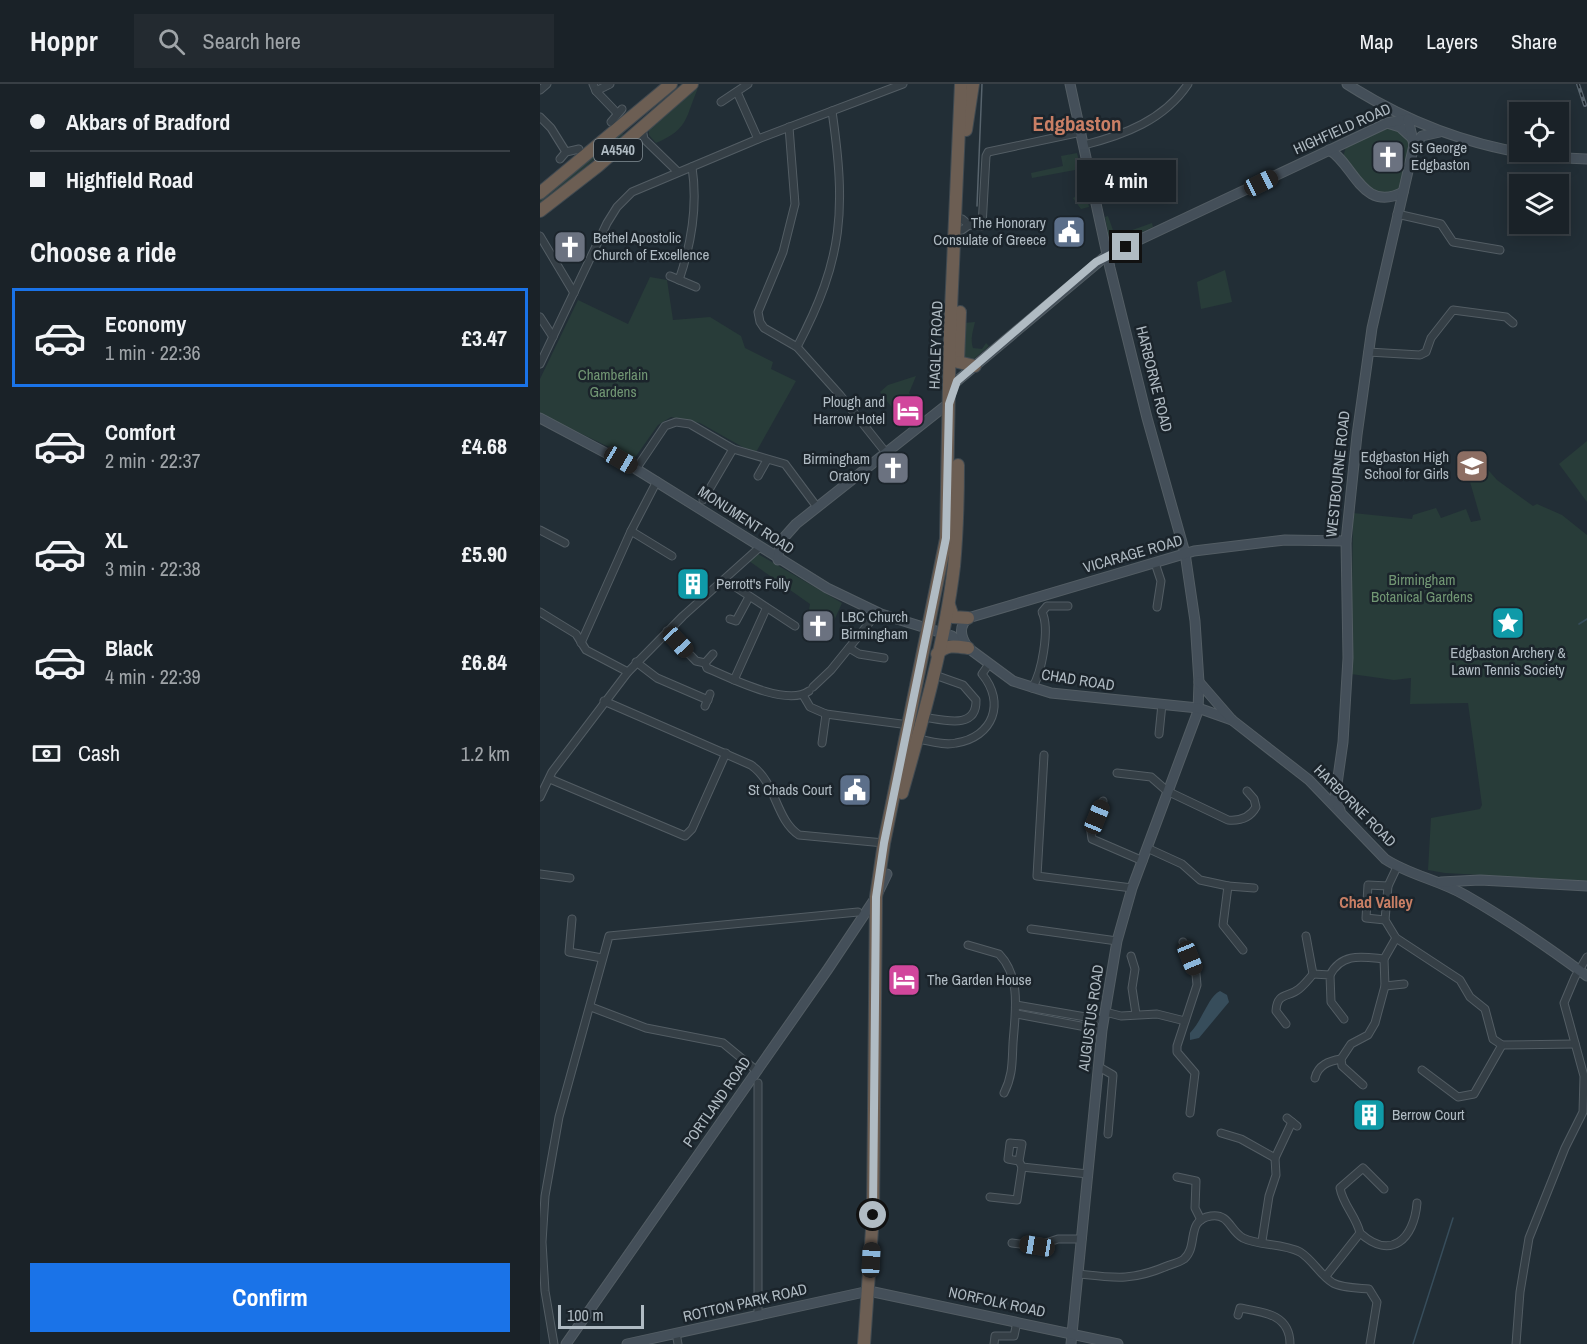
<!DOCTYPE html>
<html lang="en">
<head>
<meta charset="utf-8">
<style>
  :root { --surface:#1a2228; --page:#232a30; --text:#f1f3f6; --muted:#9fa4a8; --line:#383f45; --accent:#1a73e8 }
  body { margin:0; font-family:"Archivo Narrow",sans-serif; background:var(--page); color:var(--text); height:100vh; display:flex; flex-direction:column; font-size:22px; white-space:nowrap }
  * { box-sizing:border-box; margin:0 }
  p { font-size:20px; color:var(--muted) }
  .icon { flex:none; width:33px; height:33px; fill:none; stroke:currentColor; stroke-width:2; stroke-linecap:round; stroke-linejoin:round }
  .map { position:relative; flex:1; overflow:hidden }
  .drawer { display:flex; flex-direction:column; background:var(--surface); width:540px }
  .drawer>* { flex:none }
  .guide { display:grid; align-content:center; height:132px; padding:0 30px; background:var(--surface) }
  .tools { position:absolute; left:969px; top:18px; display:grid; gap:12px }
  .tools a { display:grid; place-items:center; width:60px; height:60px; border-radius:0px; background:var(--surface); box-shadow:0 3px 15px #0003,0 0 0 2px var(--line); font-size:30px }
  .scale { position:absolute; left:18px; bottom:15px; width:86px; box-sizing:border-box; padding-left:6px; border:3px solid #b0bbc3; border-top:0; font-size:16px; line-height:21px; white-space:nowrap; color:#b0bbc3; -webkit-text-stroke:4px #1b242b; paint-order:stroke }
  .end { position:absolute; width:27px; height:27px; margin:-14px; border:8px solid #b0bbc3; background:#111; box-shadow:0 0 0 3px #111 }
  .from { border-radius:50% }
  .bubble { position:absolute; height:42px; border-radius:0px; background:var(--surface); box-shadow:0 3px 15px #0003,0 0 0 2px var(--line); font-size:20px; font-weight:800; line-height:42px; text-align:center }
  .car { position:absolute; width:18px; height:36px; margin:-18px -9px; border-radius:8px; box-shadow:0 0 4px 2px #0007; background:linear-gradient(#222 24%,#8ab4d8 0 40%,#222 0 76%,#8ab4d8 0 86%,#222 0) }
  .guide b { display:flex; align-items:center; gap:21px; height:57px; font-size:22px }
  .guide b+b { border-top:2px solid var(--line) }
  .guide i { width:15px; height:15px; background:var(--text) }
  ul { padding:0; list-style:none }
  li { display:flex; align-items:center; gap:18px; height:99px; margin:0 12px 9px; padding:0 18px; border:3px solid transparent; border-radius:0px }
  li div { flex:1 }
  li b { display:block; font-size:22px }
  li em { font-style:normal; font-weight:800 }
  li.active { border-color:var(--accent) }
  li>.icon { width:54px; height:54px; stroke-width:1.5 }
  h2 { padding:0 30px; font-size:27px; line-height:72px }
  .pay { display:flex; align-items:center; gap:15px; height:66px; padding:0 30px; font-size:22px }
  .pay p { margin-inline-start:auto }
  .primary-button { display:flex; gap:12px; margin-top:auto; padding:12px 30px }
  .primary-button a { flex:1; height:69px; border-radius:0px; background:var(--accent); color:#fff; font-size:24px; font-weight:800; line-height:69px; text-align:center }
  header { display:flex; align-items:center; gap:36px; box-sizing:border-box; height:84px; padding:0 30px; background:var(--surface); border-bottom:2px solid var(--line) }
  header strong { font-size:28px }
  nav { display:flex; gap:33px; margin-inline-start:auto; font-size:21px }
  .search { width:420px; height:54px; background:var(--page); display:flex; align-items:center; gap:15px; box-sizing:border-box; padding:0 21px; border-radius:0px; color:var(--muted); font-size:22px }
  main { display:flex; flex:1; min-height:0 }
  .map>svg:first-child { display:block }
</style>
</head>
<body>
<header>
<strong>Hoppr</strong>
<div class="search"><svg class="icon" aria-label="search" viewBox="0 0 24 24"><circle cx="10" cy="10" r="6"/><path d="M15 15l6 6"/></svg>Search here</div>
<nav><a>Map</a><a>Layers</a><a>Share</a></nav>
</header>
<main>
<section class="drawer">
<div class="guide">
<b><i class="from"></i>Akbars of Bradford</b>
<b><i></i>Highfield Road</b>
</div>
<h2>Choose a ride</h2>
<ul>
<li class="active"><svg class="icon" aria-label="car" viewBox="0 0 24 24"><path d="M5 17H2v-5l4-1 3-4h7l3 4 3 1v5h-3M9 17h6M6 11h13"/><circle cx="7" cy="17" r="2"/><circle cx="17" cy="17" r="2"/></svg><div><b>Economy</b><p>1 min · 22:36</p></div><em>£3.47</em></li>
<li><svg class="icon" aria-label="car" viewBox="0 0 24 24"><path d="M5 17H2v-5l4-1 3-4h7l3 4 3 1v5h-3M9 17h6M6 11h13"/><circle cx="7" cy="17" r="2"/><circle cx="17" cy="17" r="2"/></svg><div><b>Comfort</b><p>2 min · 22:37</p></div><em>£4.68</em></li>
<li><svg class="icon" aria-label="car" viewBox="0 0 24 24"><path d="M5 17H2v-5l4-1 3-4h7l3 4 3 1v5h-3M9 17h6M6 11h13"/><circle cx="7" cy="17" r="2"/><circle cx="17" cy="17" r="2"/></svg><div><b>XL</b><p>3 min · 22:38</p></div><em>£5.90</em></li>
<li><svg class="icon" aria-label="car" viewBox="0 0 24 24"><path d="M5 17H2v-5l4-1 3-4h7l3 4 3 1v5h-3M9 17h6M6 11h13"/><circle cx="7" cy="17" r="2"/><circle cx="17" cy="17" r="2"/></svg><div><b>Black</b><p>4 min · 22:39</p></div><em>£6.84</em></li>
</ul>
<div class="pay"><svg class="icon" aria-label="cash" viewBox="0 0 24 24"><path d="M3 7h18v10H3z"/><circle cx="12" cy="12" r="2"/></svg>Cash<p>1.2 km</p></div>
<div class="primary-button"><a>Confirm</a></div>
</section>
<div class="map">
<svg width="1047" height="1260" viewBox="0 0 1047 1260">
  <rect width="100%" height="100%" fill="#222e36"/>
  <g fill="#283c39">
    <path d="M158,4C145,34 149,45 116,59L109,51V45Z"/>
    <path d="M853,42C857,46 865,49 868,54C873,64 861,96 858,106C834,120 815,88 803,73L806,63Z"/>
    <path d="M82,48L83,51L0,121V111Z"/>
    <path d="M537,69L549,123L541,125L533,114L539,111L535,86L492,94L491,89L523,82L521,72Z"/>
    <path d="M568,132L574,149L581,150L612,139L613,143L582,158L569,154L565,133Z"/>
    <path d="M685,186L692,218L661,225L657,198Z"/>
    <path d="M110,193L127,196L133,236L170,233L201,252L205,264L233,278L231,285L256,297L215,370L160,339L131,333L118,341L94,375L0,330V295L38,216L88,240Z"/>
    <path d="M435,238C433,247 430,255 433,264L442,265L446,259L449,262L429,279L422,277L424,239Z"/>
    <path d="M376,292L369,309L374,314V318L357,330L340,308L348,301Z"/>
    <path d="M1047,357V418L1019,380Z"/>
    <path d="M936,372L957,396L993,422L997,420L1022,431L1047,451V797L905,789L888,786L891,734L940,725L942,721L928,619L870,620L871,594L854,596L811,590L813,429L872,435L873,431L896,424L901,434L926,425L931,438L941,436L924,377Z"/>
    <path d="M218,470L302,519L293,539L288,534L269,526L270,520L209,477Z"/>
  </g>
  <path fill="#374d5b" d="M680,907L687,911L689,918L659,954L650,956V949C662,937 668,913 680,907Z"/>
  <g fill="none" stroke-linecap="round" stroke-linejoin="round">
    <g stroke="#374d5b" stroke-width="1.5">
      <path d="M1039,540L1047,535"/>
      <path d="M873,1260L913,1134"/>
    </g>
    <defs>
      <g id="street">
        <path d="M53,0L56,7L77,29"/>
        <path d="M0,6L7,0"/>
        <path d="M56,7L70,0"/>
        <path d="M197,8L218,55"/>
        <path d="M181,18L208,0"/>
        <path d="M0,33L11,44L26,68"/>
        <path d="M71,38L82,25"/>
        <path d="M249,43L255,120L243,168L218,228L220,238L224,244L257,263L300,311L347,370"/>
        <path d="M102,45L104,55L138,88"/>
        <path d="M544,61C584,51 624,36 648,0"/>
        <path d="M20,75L26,68L39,65"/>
        <path d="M857,130L901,140L913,158L960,166"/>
        <path d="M422,135L429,141"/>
        <path d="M422,146L429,141L442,142L446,72L448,68L541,48"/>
        <path d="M0,152L34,209"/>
        <path d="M130,192L156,203"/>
        <path d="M139,196C152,158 158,122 152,83"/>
        <path d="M0,233L13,253"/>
        <path d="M257,263C304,174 306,125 292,27"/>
        <path d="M828,268L880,271L886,268L891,254L913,226L966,233L973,239"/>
        <path d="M0,280L67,139L77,123L92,108L218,55L363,0"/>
        <path d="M96,385L125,342L136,338L150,340L193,365L245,380L277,423"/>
        <path d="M218,392L227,376"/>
        <path d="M163,416L193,365"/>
        <path d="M0,446L25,459"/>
        <path d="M91,447L132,472"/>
        <path d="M615,479L621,497L617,523"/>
        <path d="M185,496L255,542"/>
        <path d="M0,528L36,550L46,566L88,588"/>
        <path d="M190,535L196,537L209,513"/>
        <path d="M127,547L156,577L165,579L173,570"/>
        <path d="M41,559L91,447L117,397"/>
        <path d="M309,564L319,570L344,574"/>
        <path d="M96,578L117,594L168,616"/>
        <path d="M165,579L167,584C190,594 247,623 269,607"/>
        <path d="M194,596L226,525"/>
        <path d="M273,603L291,586L338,528"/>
        <path d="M492,604C502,589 510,544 502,528L507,522H528"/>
        <path d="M263,611L270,623L286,630L369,641"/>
        <path d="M64,617L211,681C237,699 235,735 259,751L344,759"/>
        <path d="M165,622L170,610"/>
        <path d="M383,633C404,636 437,646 436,616L423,601L392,590"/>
        <path d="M619,650L622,620"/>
        <path d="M378,655C390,657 404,662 416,659C453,653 466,619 442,590L449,580"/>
        <path d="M282,659L286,630"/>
        <path d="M504,671L497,792L592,804"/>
        <path d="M577,689L611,693L627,707L688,736C700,737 710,734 716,723L714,715L707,707"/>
        <path d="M10,695L145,752L152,745L186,669"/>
        <path d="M0,713L12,688L88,588L143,532L220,463"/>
        <path d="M563,717L551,748L552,755L603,777"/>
        <path d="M607,764L642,780L660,796L688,802L683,841L703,866"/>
        <path d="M857,783L848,802L845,836L856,854L920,896L930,913L945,925L953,955L962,961L1035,960"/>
        <path d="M0,790L30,794"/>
        <path d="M688,802L714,804"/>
        <path d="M32,835L29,868L62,874"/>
        <path d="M845,836L826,834L828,801L848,802"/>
        <path d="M491,845L577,857"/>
        <path d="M766,852L773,890L790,891L791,918L804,935"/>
        <path d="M643,858L656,890L657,901L637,962V968L655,989L650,1029"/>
        <path d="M428,861L459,870C482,894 475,930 473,959C472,978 473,991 464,1009"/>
        <path d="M591,872L595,885L592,904L596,930"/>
        <path d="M790,891C802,868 823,873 844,875"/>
        <path d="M845,902L864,900"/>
        <path d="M476,921L563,936"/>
        <path d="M51,923L106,944L183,959L217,987"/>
        <path d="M565,928L581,932L617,930L645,937"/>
        <path d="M477,930L562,946"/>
        <path d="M746,940L736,927C737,908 748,914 759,905C764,901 769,895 773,890"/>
        <path d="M559,983L573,991L568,1050"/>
        <path d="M882,986L918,1013L934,1010L962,961"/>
        <path d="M775,994C778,981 789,977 801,975"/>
        <path d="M823,1001L802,982L801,975L811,960L828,951L835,939L845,902L844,875L856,854"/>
        <path d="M747,1034L757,1042"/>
        <path d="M681,1049L701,1055L735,1074"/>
        <path d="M482,1083L548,1090"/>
        <path d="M637,1093L656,1097L655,1124L661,1136"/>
        <path d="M450,1113L477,1116L482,1083L479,1077L468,1075L470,1059L482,1060L479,1077"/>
        <path d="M820,1149C851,1177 874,1155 877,1119"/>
        <path d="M722,1157L729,1112L736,1091L735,1074L752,1038"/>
        <path d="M472,1159L497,1162L518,1155H542"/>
        <path d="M539,1190C575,1194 592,1197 627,1182C633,1180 640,1178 644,1175C659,1162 645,1136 671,1132C689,1129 690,1147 703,1154C719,1162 742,1159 760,1168C773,1176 780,1191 793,1199C802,1204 819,1204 829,1205L837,1218L830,1260"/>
        <path d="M786,1192L820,1149C816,1132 803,1121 800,1104L823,1084L844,1105"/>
        <path d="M218,1231V999"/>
        <path d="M698,1231L700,1224C723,1228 750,1230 750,1260"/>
        <path d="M136,1249L138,1260"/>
        <path d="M14,1260L5,1207L2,1158L5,1112L19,1033L69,852L318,828"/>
        <path d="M454,1260L455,1252H474L477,1238"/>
        <path d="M976,1260L980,1208L989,1154L1025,1064L1043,1028L1044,992L1024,919L1035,893L1047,873"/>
      </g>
      <g id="secondary">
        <path d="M530,0L570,184L607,334L645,469L655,537L659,598L658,627L592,804L577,857L562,946L531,1260"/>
        <path d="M807,0C879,46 961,73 1047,75"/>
        <path d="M847,39L860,43L872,54"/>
        <path d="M874,61L882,52L900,48"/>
        <path d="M789,66C813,78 822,130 863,108"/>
        <path d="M417,297L567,171L847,39L868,35"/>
        <path d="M0,334L96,385L287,504L341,530L412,552L473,597L511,609L658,624L692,636"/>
        <path d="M238,476L240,458L256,440L409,319"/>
        <path d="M427,562C421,553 418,543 428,534L654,467L745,456L806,457"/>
        <path d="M659,598L692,636L769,696L845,775C869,791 899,796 925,811C967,835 1008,863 1047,892"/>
        <path d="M800,726L795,714L803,658L808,574L806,457L817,351L832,244L874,61L868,35"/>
        <path d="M901,798L940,796L1047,802"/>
        <path d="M26,1260L288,885L336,813L347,790"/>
        <path d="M87,1260L329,1207L578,1260"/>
      </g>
      <g id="highway">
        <path d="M426,46L433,0"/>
        <path d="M0,109L131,0"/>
        <path d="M0,127L58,82L152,0"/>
        <path d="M418,277L420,228"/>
        <path d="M418,278L435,282"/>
        <path d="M409,521L413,533L428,534"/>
        <path d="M397,570C407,560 415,562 428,564"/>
        <path d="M362,709C383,635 405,558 414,482C417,449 418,414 418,381"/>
        <path d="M324,1260L333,1131L336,813L344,759L406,455L410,248L421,0"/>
      </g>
    </defs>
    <use href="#street" stroke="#535d64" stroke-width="9"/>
    <use href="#secondary" stroke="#535d64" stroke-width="11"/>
    <use href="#highway" stroke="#404a51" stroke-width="14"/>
    <use href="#street" stroke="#353f46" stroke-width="7"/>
    <use href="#secondary" stroke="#444f59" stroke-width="9"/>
    <use href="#highway" stroke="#6c5e53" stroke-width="12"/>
    <path stroke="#58646d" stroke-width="1.5" d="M437,122L442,0"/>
    <defs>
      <path id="rail" d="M1038,0L1045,21"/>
    </defs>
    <use href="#rail" stroke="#58646d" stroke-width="4"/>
    <use href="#rail" stroke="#1b242b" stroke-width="1.5" stroke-dasharray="4.5" stroke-linecap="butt"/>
  </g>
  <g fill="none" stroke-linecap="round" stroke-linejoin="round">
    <path stroke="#b0bbc3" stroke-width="8" d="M333,1131L336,813L344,759L406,454L409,320L417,297L556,178L586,163"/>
  </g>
  <defs>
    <symbol id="church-square" viewBox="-11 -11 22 22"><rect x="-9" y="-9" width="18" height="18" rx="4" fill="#6b7280" stroke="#1b242b"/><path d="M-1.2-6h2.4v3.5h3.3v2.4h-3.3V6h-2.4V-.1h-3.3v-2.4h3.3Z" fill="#fff"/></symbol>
    <symbol id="civic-square" viewBox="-11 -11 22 22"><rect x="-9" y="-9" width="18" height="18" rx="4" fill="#5c6f8a" stroke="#1b242b"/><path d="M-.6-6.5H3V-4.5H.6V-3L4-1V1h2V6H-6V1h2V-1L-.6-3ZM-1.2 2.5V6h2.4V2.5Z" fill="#fff"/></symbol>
    <symbol id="hotel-square" viewBox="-11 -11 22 22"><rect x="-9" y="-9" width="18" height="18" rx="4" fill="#d1479c" stroke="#1b242b"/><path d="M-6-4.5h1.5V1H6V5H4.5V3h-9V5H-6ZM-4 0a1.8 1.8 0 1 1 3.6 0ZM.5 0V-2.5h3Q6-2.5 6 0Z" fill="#fff"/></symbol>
    <symbol id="school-square" viewBox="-11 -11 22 22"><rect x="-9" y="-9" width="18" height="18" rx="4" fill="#8d6e63" stroke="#1b242b"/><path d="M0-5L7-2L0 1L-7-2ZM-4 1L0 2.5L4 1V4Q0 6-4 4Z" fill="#fff"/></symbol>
    <symbol id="building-square" viewBox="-11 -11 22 22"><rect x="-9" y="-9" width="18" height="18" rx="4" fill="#0f9aa8" stroke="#1b242b"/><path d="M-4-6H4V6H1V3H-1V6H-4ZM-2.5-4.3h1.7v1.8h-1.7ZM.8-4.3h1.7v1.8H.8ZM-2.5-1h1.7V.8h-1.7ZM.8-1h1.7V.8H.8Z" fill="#fff"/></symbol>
    <symbol id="sight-square" viewBox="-11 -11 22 22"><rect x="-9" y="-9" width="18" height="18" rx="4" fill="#0f9aa8" stroke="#1b242b"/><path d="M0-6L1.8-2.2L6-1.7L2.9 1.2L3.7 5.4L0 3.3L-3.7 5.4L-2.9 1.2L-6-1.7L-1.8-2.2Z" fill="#fff"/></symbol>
  </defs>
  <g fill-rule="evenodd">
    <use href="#church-square" x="829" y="54" width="38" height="38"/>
    <use href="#civic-square" x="510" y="129" width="38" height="38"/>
    <use href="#church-square" x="11" y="144" width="38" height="38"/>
    <use href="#hotel-square" x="349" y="308" width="38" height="38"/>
    <use href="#school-square" x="913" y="363" width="38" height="38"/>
    <use href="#church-square" x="334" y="365" width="38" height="38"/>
    <use href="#building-square" x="134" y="481" width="38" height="38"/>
    <use href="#sight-square" x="949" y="520" width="38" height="38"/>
    <use href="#church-square" x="259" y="523" width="38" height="38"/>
    <use href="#civic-square" x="296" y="687" width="38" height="38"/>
    <use href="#hotel-square" x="345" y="877" width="38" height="38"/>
    <use href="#building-square" x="810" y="1012" width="38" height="38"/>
  </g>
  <g text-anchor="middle" stroke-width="5" stroke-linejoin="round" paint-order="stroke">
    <rect fill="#1b242b" stroke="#838e95" stroke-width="1.5" x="54" y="55" width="48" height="22" rx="4.5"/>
    <g font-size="14" font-weight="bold" fill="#b0bbc3">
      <text x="78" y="71">A4540</text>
    </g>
    <g font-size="15" fill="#b0bbc3" stroke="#1b242b">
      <text transform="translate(802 45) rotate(-24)" y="5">HIGHFIELD ROAD</text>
      <text transform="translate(396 261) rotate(-88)" y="5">HAGLEY ROAD</text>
      <text transform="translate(614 295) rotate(76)" y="5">HARBORNE ROAD</text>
      <text transform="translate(798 390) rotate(-84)" y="5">WESTBOURNE ROAD</text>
      <text transform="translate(206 436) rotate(33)" y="5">MONUMENT ROAD</text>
      <text transform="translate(593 470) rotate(-16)" y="5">VICARAGE ROAD</text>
      <text transform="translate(538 596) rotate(9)" y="5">CHAD ROAD</text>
      <text transform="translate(815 722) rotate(45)" y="5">HARBORNE ROAD</text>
      <text transform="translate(551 934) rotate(-82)" y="5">AUGUSTUS ROAD</text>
      <text transform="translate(177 1018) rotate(-55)" y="5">PORTLAND ROAD</text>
      <text transform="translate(457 1218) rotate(12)" y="5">NORFOLK ROAD</text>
      <text transform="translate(205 1219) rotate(-13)" y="5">ROTTON PARK ROAD</text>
    </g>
    <g font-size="15" fill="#b0bbc3" stroke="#1b242b" text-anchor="start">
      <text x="871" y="69">St George<tspan x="871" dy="17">Edgbaston</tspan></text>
      <text x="506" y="144" text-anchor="end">The Honorary<tspan x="506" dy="17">Consulate of Greece</tspan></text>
      <text x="53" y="159">Bethel Apostolic<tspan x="53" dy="17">Church of Excellence</tspan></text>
      <text x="345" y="323" text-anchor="end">Plough and<tspan x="345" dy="17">Harrow Hotel</tspan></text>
      <text x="909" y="378" text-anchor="end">Edgbaston High<tspan x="909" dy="17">School for Girls</tspan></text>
      <text x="330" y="380" text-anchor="end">Birmingham<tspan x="330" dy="17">Oratory</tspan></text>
      <text x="176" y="505">Perrott's Folly</text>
      <text x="301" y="538">LBC Church<tspan x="301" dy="17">Birmingham</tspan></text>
      <text x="968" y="574" text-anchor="middle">Edgbaston Archery &amp;<tspan x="968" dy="17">Lawn Tennis Society</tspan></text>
      <text x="292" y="711" text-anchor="end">St Chads Court</text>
      <text x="387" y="901">The Garden House</text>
      <text x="852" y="1036">Berrow Court</text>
    </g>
    <g font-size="15" fill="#719673" stroke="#1b242b">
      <text x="73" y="296">Chamberlain<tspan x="73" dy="17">Gardens</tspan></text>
      <text x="882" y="501">Birmingham<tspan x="882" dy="17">Botanical Gardens</tspan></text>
    </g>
    <g font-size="16" font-weight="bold" fill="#c97f65" stroke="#1b242b">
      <text x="836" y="824">Chad Valley</text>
    </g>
    <g font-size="21" font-weight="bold" fill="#c97f65" stroke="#1b242b">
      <text x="537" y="47">Edgbaston</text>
    </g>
  </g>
</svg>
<div class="tools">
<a><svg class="icon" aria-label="locate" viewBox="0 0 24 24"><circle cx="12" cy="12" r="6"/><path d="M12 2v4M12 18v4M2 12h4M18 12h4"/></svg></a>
<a><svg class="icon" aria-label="layers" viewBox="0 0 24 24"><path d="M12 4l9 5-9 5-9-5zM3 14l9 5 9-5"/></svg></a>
</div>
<div class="scale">100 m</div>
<i class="end from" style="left:333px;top:1131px"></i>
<i class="end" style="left:586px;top:163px"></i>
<div class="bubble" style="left:537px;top:76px;width:99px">4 min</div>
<i class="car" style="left:721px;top:99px;rotate:64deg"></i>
<i class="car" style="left:81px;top:376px;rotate:120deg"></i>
<i class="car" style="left:138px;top:558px;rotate:137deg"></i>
<i class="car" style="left:557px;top:733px;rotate:22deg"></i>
<i class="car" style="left:650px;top:874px;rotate:158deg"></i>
<i class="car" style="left:497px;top:1162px;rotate:279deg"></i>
<i class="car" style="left:331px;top:1176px;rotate:3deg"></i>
</div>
</main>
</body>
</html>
